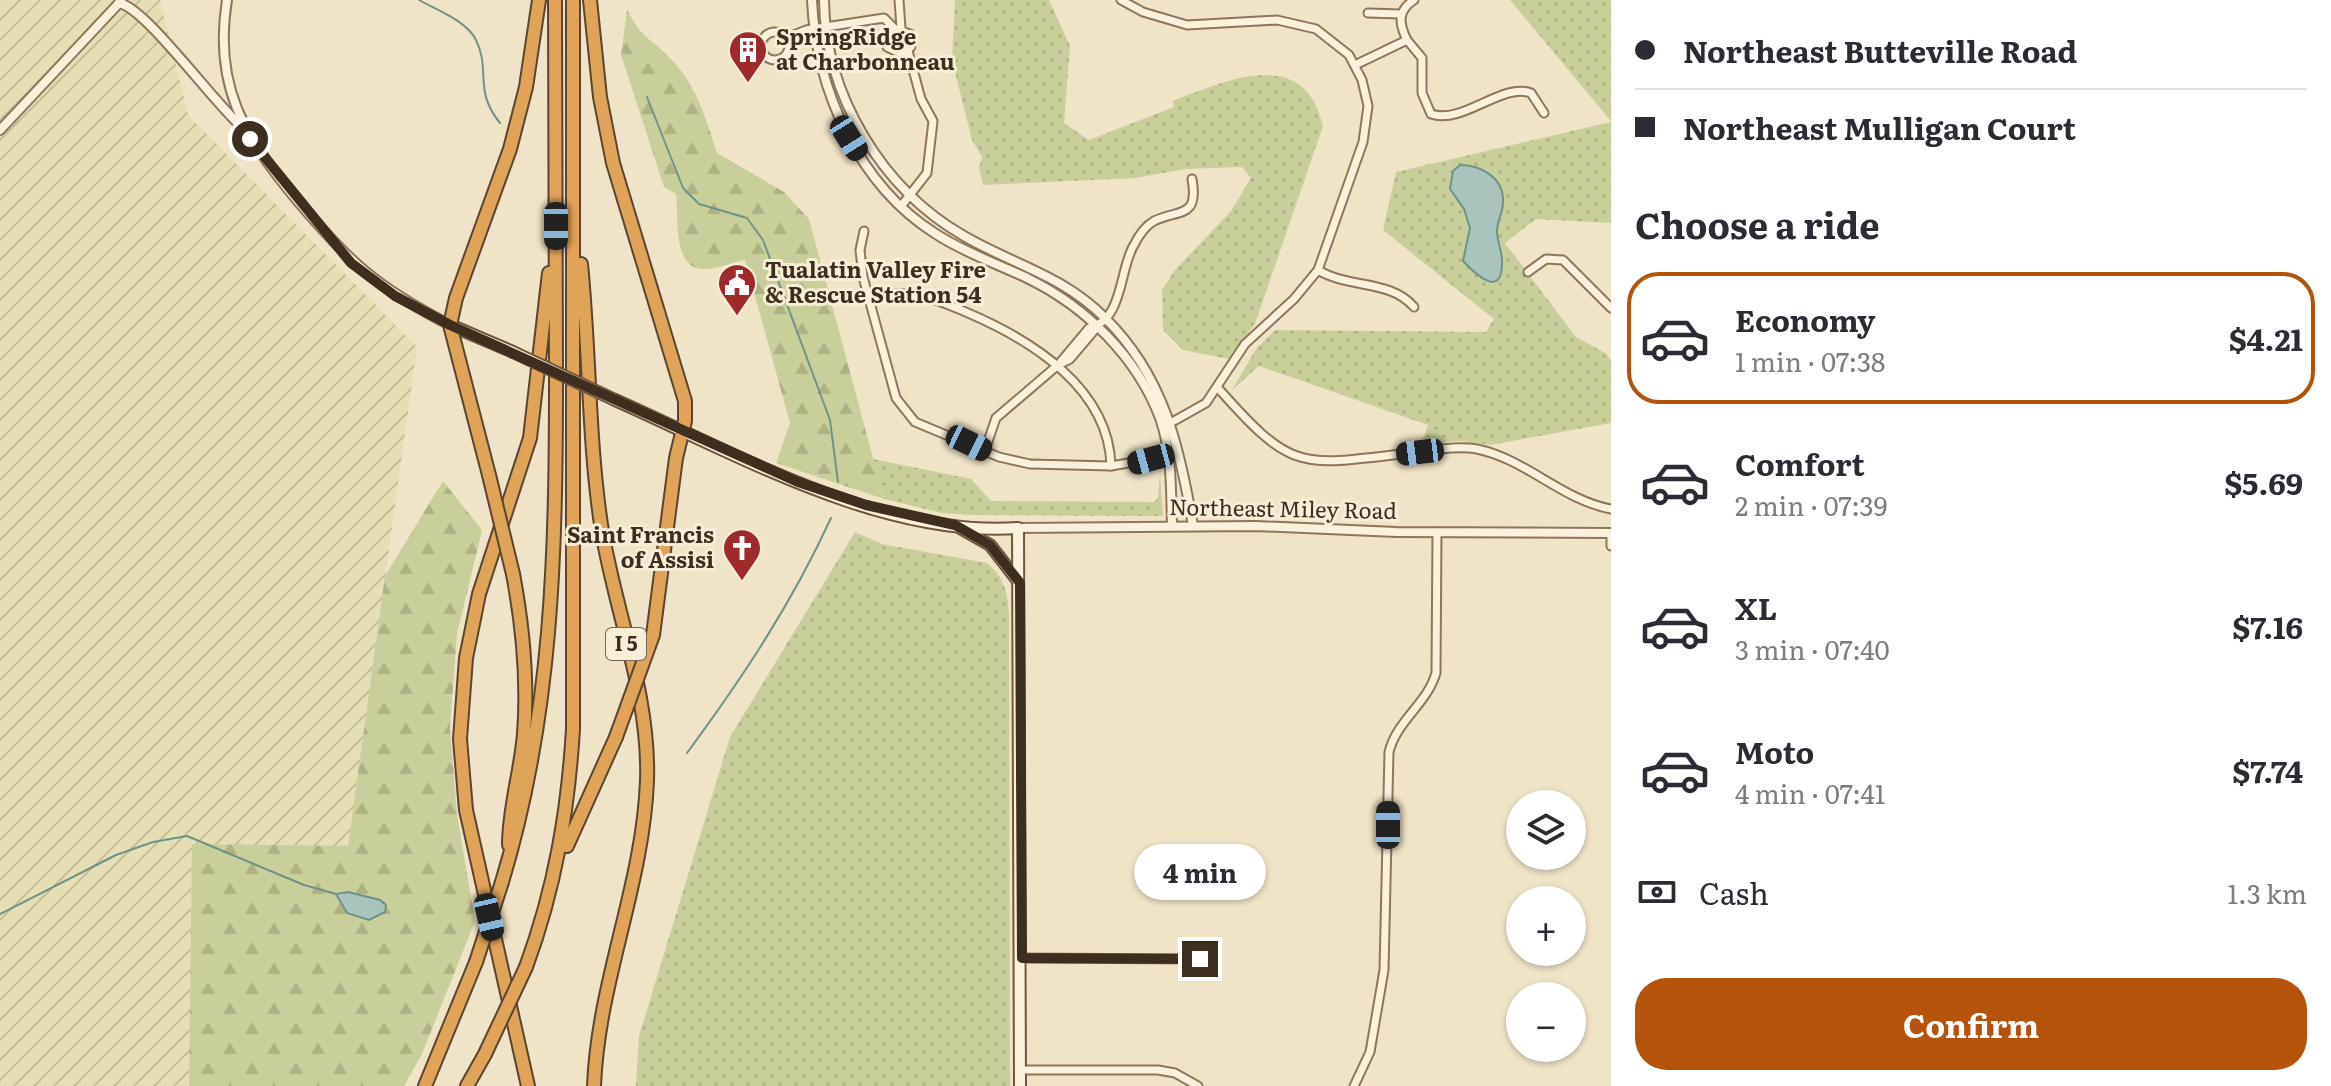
<!DOCTYPE html>
<html lang="en">
<head>
<meta charset="utf-8">
<style>
  :root { --surface:#fff; --page:#f7f7f7; --text:#2b2b33; --muted:#7c7c81; --line:#e1e1e2; --accent:#b45309 }
  body { margin:0; font-family:Literata,serif; background:var(--page); color:var(--text); height:100vh; display:flex; flex-direction:column; font-size:30px; white-space:nowrap }
  * { box-sizing:border-box; margin:0 }
  p { font-size:26px; color:var(--muted) }
  .icon { flex:none; width:44px; height:44px; fill:none; stroke:currentColor; stroke-width:2; stroke-linecap:round; stroke-linejoin:round }
  .map { position:relative; flex:1; overflow:hidden }
  .details { display:flex; flex-direction:column; background:var(--surface); width:720px }
  .details>* { flex:none }
  .hud { display:grid; align-content:center; height:176px; padding:0 24px; background:var(--surface) }
  .fabs { position:absolute; left:1506px; top:790px; display:grid; gap:16px }
  .fabs a { display:grid; place-items:center; width:80px; height:80px; border-radius:50%; background:var(--surface); box-shadow:0 2px 6px #0004; font-size:40px }
  .end { position:absolute; width:36px; height:36px; margin:-18px; border:10px solid #3d2e20; background:#fff; box-shadow:0 0 0 4px #fff }
  .from { border-radius:50% }
  .bubble { position:absolute; height:56px; border-radius:28px; background:var(--surface); box-shadow:0 2px 6px #0004; font-size:26px; font-weight:700; line-height:56px; text-align:center }
  .car { position:absolute; width:24px; height:48px; margin:-24px -12px; border-radius:10px; box-shadow:0 0 6px 2px #0007; background:linear-gradient(#222 24%,#8ab4d8 0 40%,#222 0 76%,#8ab4d8 0 86%,#222 0) }
  .hud b { display:flex; align-items:center; gap:28px; height:76px; font-size:30px }
  .hud b+b { border-top:2px solid var(--line) }
  .hud i { width:20px; height:20px; background:var(--text) }
  ul { padding:0; list-style:none }
  li { display:flex; align-items:center; gap:24px; height:132px; margin:0 16px 12px; padding:0 8px; border:4px solid transparent; border-radius:32px }
  li div { flex:1 }
  li b { display:block; font-size:30px }
  li em { font-style:normal; font-weight:700 }
  li.current { border-color:var(--accent) }
  li>.icon { width:72px; height:72px; stroke-width:1.5 }
  h2 { padding:0 24px; font-size:36px; line-height:96px }
  .pay { display:flex; align-items:center; gap:20px; height:88px; padding:0 24px; font-size:30px }
  .pay p { margin-inline-start:auto }
  .action { display:flex; gap:16px; margin-top:auto; padding:16px 24px }
  .action a { flex:1; height:92px; border-radius:32px; background:var(--accent); color:#fff; font-size:32px; font-weight:700; line-height:92px; text-align:center }
  main { display:flex; flex:1; min-height:0 }
  .map>svg:first-child { display:block }
</style>
</head>
<body>
<main>
<div class="map">
<svg width="1611" height="1086" viewBox="0 0 1611 1086">
  <defs>
    <pattern id="farmland-furrows" width="10" height="10" patternUnits="userSpaceOnUse" patternTransform="scale(2)"><rect width="10" height="10" fill="#e6deb5"/><path d="M-1 1l2-2M0 10L10 0M9 11l2-2" fill="none" stroke="#c6bf9b"/></pattern>
    <pattern id="grass-dots" width="8" height="8" patternUnits="userSpaceOnUse" patternTransform="scale(2)"><rect width="8" height="8" fill="#c9cf9b"/><path d="M2 2h.1M6 6h.1" fill="none" stroke="#aeb285" stroke-width="1.8" stroke-linecap="round"/></pattern>
    <pattern id="forest-firs" width="22" height="20" patternUnits="userSpaceOnUse" patternTransform="scale(2)"><rect width="22" height="20" fill="#c9cf9b"/><path d="M5 1l3.5 6h-7zM16 11l3.5 6h-7z" fill="#aeb285"/></pattern>
  </defs>
  <rect width="100%" height="100%" fill="#f0e4c8"/>
  <path fill="url(#farmland-furrows)" d="M0,0H160L188,115L417,347L348,846L192,845L189,1086H0Z"/>
  <g fill="url(#grass-dots)">
    <path d="M955,0H1049L1070,46L1064,123L1089,140L1174,107L1173,101C1226,81 1304,44 1323,126L1255,324L1229,359L1183,350L1163,330L1162,290L1175,270L1231,211L1251,178L1242,167L1185,169L1135,178L983,185L979,168L982,157L972,140L952,60Z"/>
    <path d="M1510,0H1611V121Z"/>
    <path d="M1611,122V223L1536,219L1505,243L1576,337L1607,354L1611,361V423L1490,445L1461,441L1421,444L1428,425L1259,366L1232,390L1256,349L1275,330L1486,332L1494,319L1383,230L1396,172Z"/>
    <path d="M873,459L971,479L991,501L1154,502L1158,498L1160,473L1163,516L972,515L942,513L884,499Z"/>
    <path d="M855,532L882,544L987,563C1004,577 1008,593 1009,615L1010,1086H636L639,1036L730,737Z"/>
  </g>
  <g fill="url(#forest-firs)">
    <path d="M627,10C643,40 647,35 669,57C696,83 706,119 717,153L784,192L809,219L884,499L776,463L790,423L745,260C733,262 720,268 707,269C671,272 679,216 676,194L664,187L621,55Z"/>
    <path d="M443,481L482,530L457,634L450,728L457,814L475,921L422,1054L404,1086H189L192,844L348,846L385,576Z"/>
  </g>
  <g fill="#a9c4bc" stroke="#6f938a" stroke-width="2">
    <path d="M1460,165C1480,165 1503,177 1503,200C1504,211 1497,220 1497,231C1497,241 1502,251 1502,261C1503,300 1476,275 1463,261L1470,228L1464,209L1450,189L1453,171Z"/>
    <path d="M348,892L380,900L386,905L385,912L369,920L347,913L336,894Z"/>
  </g>
  <g fill="none" stroke-linecap="round" stroke-linejoin="round">
    <g stroke="#6f938a" stroke-width="2">
      <path d="M419,0C437,10 467,21 476,40C491,70 473,90 500,123"/>
      <path d="M647,97L683,188L699,204L747,218L763,240L830,420L838,482"/>
      <path d="M687,753C743,677 792,603 831,518"/>
      <path d="M0,914L116,855L153,842L187,836L304,885L336,894"/>
    </g>
    <defs>
      <g id="minor">
        <path d="M899,0L901,28"/>
        <path d="M1121,0L1143,12L1187,25L1277,20L1316,29L1349,55L1362,80L1368,106L1363,142L1318,270L1294,299L1245,344L1206,403L1165,426"/>
        <path d="M1368,13L1401,14"/>
        <circle cx="775" cy="46" r="14"/>
        <path d="M786,38L806,30L884,18L895,29L910,34L911,47L902,54L887,47V36L895,29"/>
        <path d="M1407,40C1399,24 1397,11 1414,0"/>
        <path d="M1355,65L1407,40L1422,58V93L1431,114C1463,125 1502,82 1531,93L1544,113"/>
        <path d="M902,205L927,173L933,121L921,99L908,51"/>
        <path d="M864,231L860,250L863,277L896,398L915,422L999,457L1030,464L1111,466L1151,459"/>
        <path d="M1318,270C1349,289 1390,279 1414,307"/>
        <path d="M1528,272L1546,259L1563,260L1611,308"/>
        <path d="M870,300C907,285 933,298 968,313C1031,340 1109,388 1111,466"/>
        <path d="M1060,364L1070,359L1098,326"/>
        <path d="M1218,388C1293,473 1300,466 1410,453C1431,451 1456,445 1477,449C1526,459 1562,500 1611,509"/>
        <path d="M985,450L996,418L1058,365L1089,328C1124,320 1119,269 1134,245C1138,237 1145,226 1154,221C1179,209 1199,219 1192,179"/>
        <path d="M1611,533V546"/>
        <path d="M1022,958L1200,959"/>
        <path d="M1020,1070H1158L1175,1073L1198,1086"/>
        <path d="M1354,1086L1370,1052L1384,970L1389,752C1397,720 1427,704 1436,673L1437,532"/>
      </g>
      <g id="tertiary">
        <path d="M227,0C213,85 244,136 296,199C349,262 376,287 450,325"/>
        <path d="M812,0C816,89 858,185 936,234C965,253 998,264 1029,279C1086,307 1137,357 1160,418C1172,452 1171,491 1172,526"/>
        <path d="M824,0C825,95 882,189 964,236C1014,265 1062,275 1105,318C1164,376 1180,448 1193,526"/>
        <path d="M119,3C145,7 214,103 241,126"/>
        <path d="M0,130L121,1"/>
        <path d="M1018,528L1256,526L1396,532L1611,533"/>
      </g>
      <g id="secondary">
        <path d="M450,325L513,352"/>
        <path d="M615,400C737,454 882,538 1018,528L1020,1086"/>
        <path d="M960,528L990,545L1018,581"/>
      </g>
      <g id="motorway">
        <path d="M590,0L600,97L613,163L685,401V421L676,458L653,635"/>
        <path d="M581,264C590,353 588,442 602,531C616,614 650,696 647,781C643,885 598,982 594,1086"/>
        <path d="M489,475L450,325L456,298L510,149L526,87L539,0"/>
        <path d="M509,845C509,808 521,771 524,734C528,681 523,627 513,574"/>
        <path d="M567,846L616,737"/>
        <path d="M502,882C553,713 556,551 556,377C556,251 555,126 555,0"/>
        <path d="M526,967C555,888 568,812 573,729V0"/>
        <path d="M425,1086L476,962"/>
        <path d="M467,1086L485,1054"/>
        <path d="M528,1086L466,810L460,739L466,658L479,594L530,438L549,273"/>
      </g>
    </defs>
    <use href="#minor" stroke="#8d765c" stroke-width="11"/>
    <use href="#tertiary" stroke="#8d765c" stroke-width="12"/>
    <use href="#secondary" stroke="#6f573f" stroke-width="14"/>
    <use href="#motorway" stroke="#5b4430" stroke-width="16"/>
    <use href="#minor" stroke="#faf1dc" stroke-width="7"/>
    <use href="#tertiary" stroke="#faf1dc" stroke-width="8"/>
    <use href="#secondary" stroke="#faf1dc" stroke-width="10"/>
    <use href="#motorway" stroke="#e0a458" stroke-width="12"/>
    <defs>
      <path id="secondary-bridge" d="M513,352L615,400"/>
      <g id="motorway-bridge">
        <path d="M489,475L513,574"/>
        <path d="M616,737L653,635"/>
        <path d="M476,962L502,882"/>
        <path d="M485,1054L526,967"/>
      </g>
    </defs>
    <use href="#secondary-bridge" stroke="#6f573f" stroke-width="14" stroke-linecap="butt"/>
    <use href="#motorway-bridge" stroke="#5b4430" stroke-width="16" stroke-linecap="butt"/>
    <use href="#secondary-bridge" stroke="#faf1dc" stroke-width="10"/>
    <use href="#motorway-bridge" stroke="#e0a458" stroke-width="12"/>
  </g>
  <g fill="none" stroke-linecap="round" stroke-linejoin="round">
    <path stroke="#3d2e20" stroke-width="10" d="M250,139L351,263L395,296L450,325L798,482L866,505L955,525L990,545L1020,583L1022,958L1200,959"/>
  </g>
  <defs>
    <symbol id="building-pin" viewBox="-11 -11 22 30"><path d="M0 17L-7.5 6A9.5 9.5 0 1 1 7.5 6Z" fill="#9e2a2b" stroke="#f7eed8"/><path d="M-4-6H4V6H1V3H-1V6H-4ZM-2.5-4.3h1.7v1.8h-1.7ZM.8-4.3h1.7v1.8H.8ZM-2.5-1h1.7V.8h-1.7ZM.8-1h1.7V.8H.8Z" fill="#fff"/></symbol>
    <symbol id="civic-pin" viewBox="-11 -11 22 30"><path d="M0 17L-7.5 6A9.5 9.5 0 1 1 7.5 6Z" fill="#9e2a2b" stroke="#f7eed8"/><path d="M-.6-6.5H3V-4.5H.6V-3L4-1V1h2V6H-6V1h2V-1L-.6-3ZM-1.2 2.5V6h2.4V2.5Z" fill="#fff"/></symbol>
    <symbol id="church-pin" viewBox="-11 -11 22 30"><path d="M0 17L-7.5 6A9.5 9.5 0 1 1 7.5 6Z" fill="#9e2a2b" stroke="#f7eed8"/><path d="M-1.2-6h2.4v3.5h3.3v2.4h-3.3V6h-2.4V-.1h-3.3v-2.4h3.3Z" fill="#fff"/></symbol>
  </defs>
  <g fill-rule="evenodd">
    <use href="#building-pin" x="726" y="28" width="44" height="60"/>
    <use href="#civic-pin" x="715" y="261" width="44" height="60"/>
    <use href="#church-pin" x="720" y="526" width="44" height="60"/>
  </g>
  <g text-anchor="middle" stroke-width="6" stroke-linejoin="round" paint-order="stroke">
    <rect fill="#f7eed8" stroke="#756857" stroke-width="2" x="606" y="628" width="40" height="32" rx="6"/>
    <g font-size="20" font-weight="bold" fill="#3d2e20">
      <text x="626" y="651">I 5</text>
    </g>
    <g font-size="22" font-weight="bold" fill="#3d2e20" stroke="#f7eed8" text-anchor="start">
      <text x="776" y="45">SpringRidge<tspan x="776" dy="25">at Charbonneau</tspan></text>
      <text x="765" y="278">Tualatin Valley Fire<tspan x="765" dy="25">&amp; Rescue Station 54</tspan></text>
      <text x="714" y="543" text-anchor="end">Saint Francis<tspan x="714" dy="25">of Assisi</tspan></text>
    </g>
    <g font-size="22" fill="#3d2e20" stroke="#f7eed8">
      <text transform="translate(1283 509) rotate(1)" y="8">Northeast Miley Road</text>
    </g>
  </g>
</svg>
<div class="fabs">
<a><svg class="icon" aria-label="layers" viewBox="0 0 24 24"><path d="M12 4l9 5-9 5-9-5zM3 14l9 5 9-5"/></svg></a>
<a>+</a>
<a>−</a>
</div>
<i class="end from" style="left:250px;top:139px"></i>
<i class="end" style="left:1200px;top:959px"></i>
<div class="bubble" style="left:1134px;top:844px;width:132px">4 min</div>
<i class="car" style="left:849px;top:138px;rotate:148deg"></i>
<i class="car" style="left:556px;top:226px;rotate:180deg"></i>
<i class="car" style="left:969px;top:443px;rotate:116deg"></i>
<i class="car" style="left:1420px;top:452px;rotate:263deg"></i>
<i class="car" style="left:1151px;top:459px;rotate:255deg"></i>
<i class="car" style="left:1388px;top:825px;rotate:0deg"></i>
<i class="car" style="left:489px;top:917px;rotate:167deg"></i>
</div>
<section class="details">
<div class="hud">
<b><i class="from"></i>Northeast Butteville Road</b>
<b><i></i>Northeast Mulligan Court</b>
</div>
<h2>Choose a ride</h2>
<ul>
<li class="current"><svg class="icon" aria-label="car" viewBox="0 0 24 24"><path d="M5 17H2v-5l4-1 3-4h7l3 4 3 1v5h-3M9 17h6M6 11h13"/><circle cx="7" cy="17" r="2"/><circle cx="17" cy="17" r="2"/></svg><div><b>Economy</b><p>1 min · 07:38</p></div><em>$4.21</em></li>
<li><svg class="icon" aria-label="car" viewBox="0 0 24 24"><path d="M5 17H2v-5l4-1 3-4h7l3 4 3 1v5h-3M9 17h6M6 11h13"/><circle cx="7" cy="17" r="2"/><circle cx="17" cy="17" r="2"/></svg><div><b>Comfort</b><p>2 min · 07:39</p></div><em>$5.69</em></li>
<li><svg class="icon" aria-label="car" viewBox="0 0 24 24"><path d="M5 17H2v-5l4-1 3-4h7l3 4 3 1v5h-3M9 17h6M6 11h13"/><circle cx="7" cy="17" r="2"/><circle cx="17" cy="17" r="2"/></svg><div><b>XL</b><p>3 min · 07:40</p></div><em>$7.16</em></li>
<li><svg class="icon" aria-label="car" viewBox="0 0 24 24"><path d="M5 17H2v-5l4-1 3-4h7l3 4 3 1v5h-3M9 17h6M6 11h13"/><circle cx="7" cy="17" r="2"/><circle cx="17" cy="17" r="2"/></svg><div><b>Moto</b><p>4 min · 07:41</p></div><em>$7.74</em></li>
</ul>
<div class="pay"><svg class="icon" aria-label="cash" viewBox="0 0 24 24"><path d="M3 7h18v10H3z"/><circle cx="12" cy="12" r="2"/></svg>Cash<p>1.3 km</p></div>
<div class="action"><a>Confirm</a></div>
</section>
</main>
</body>
</html>
